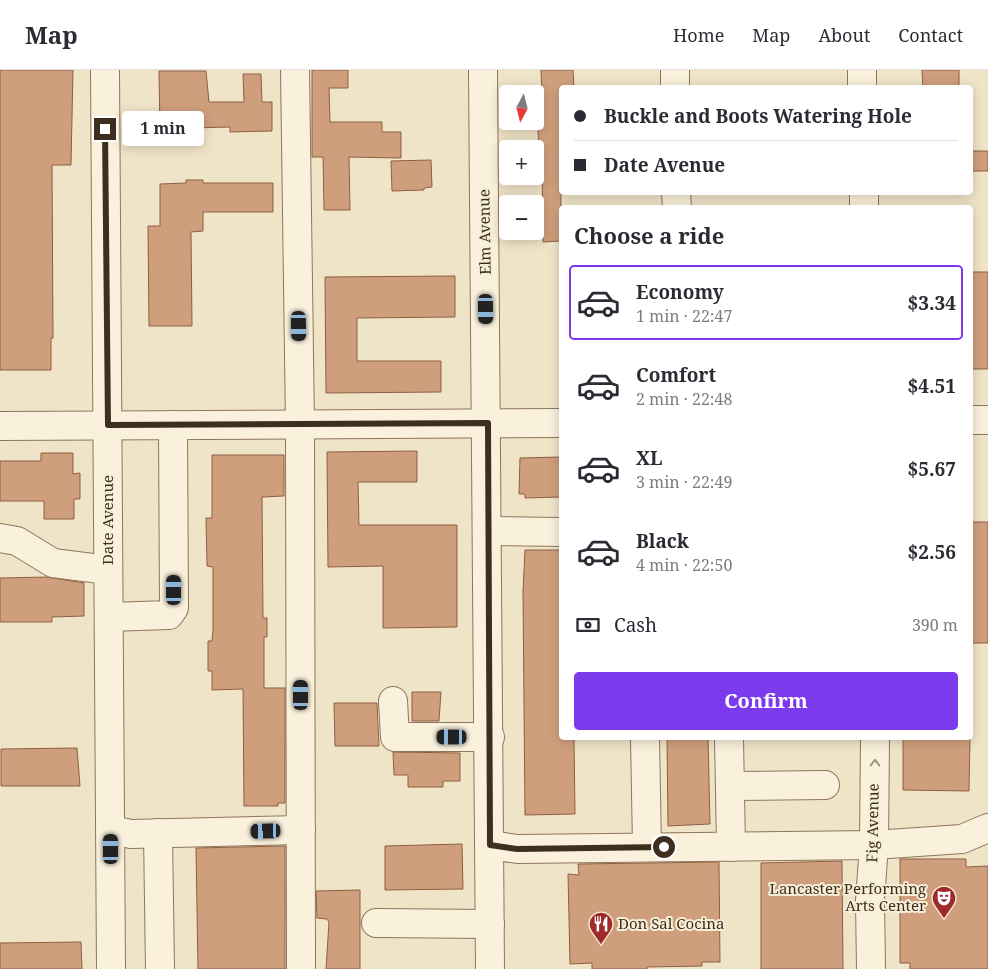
<!DOCTYPE html>
<html lang="en">
<head>
<meta charset="utf-8">
<style>
  :root { --surface:#fff; --page:#f2f2f3; --text:#2b2b33; --muted:#7c7c81; --line:#e1e1e2; --accent:#7c3aed }
  body { margin:0; font-family:"Noto Serif",serif; background:var(--page); color:var(--text); height:100vh; display:flex; flex-direction:column; font-size:19px; white-space:nowrap }
  * { box-sizing:border-box; margin:0 }
  p { font-size:16px; color:var(--muted) }
  .icon { flex:none; width:28px; height:28px; fill:none; stroke:currentColor; stroke-width:2; stroke-linecap:round; stroke-linejoin:round }
  .map { position:relative; flex:1; overflow:hidden }
  .details { position:absolute; left:559px; top:135px; width:414px; height:535px; display:flex; flex-direction:column; background:var(--surface); border-radius:5px; box-shadow:0 2px 12px #0003 }
  .details>* { flex:none }
  .guide { position:absolute; left:559px; top:15px; width:414px; height:110px; border-radius:5px; box-shadow:0 2px 12px #0003; display:grid; align-content:center; height:110px; padding:0 15px; background:var(--surface) }
  .needle { width:32px; rotate:187deg }
  .buttons { position:absolute; left:499px; top:15px; display:grid; gap:10px }
  .buttons a { display:grid; place-items:center; width:45px; height:45px; border-radius:5px; background:var(--surface); box-shadow:0 2px 12px #0003; font-size:25px }
  .end { position:absolute; width:22px; height:22px; margin:-11px; border:6px solid #3d2e20; background:#fff; box-shadow:0 0 0 2px #fff }
  .from { border-radius:50% }
  .bubble { position:absolute; height:35px; border-radius:5px; background:var(--surface); box-shadow:0 2px 12px #0003; font-size:16px; font-weight:700; line-height:35px; text-align:center }
  .car { position:absolute; width:15px; height:30px; margin:-15px -8px; border-radius:6px; box-shadow:0 0 4px 1px #0007; background:linear-gradient(#222 24%,#8ab4d8 0 40%,#222 0 76%,#8ab4d8 0 86%,#222 0) }
  .guide b { display:flex; align-items:center; gap:18px; height:48px; font-size:19px }
  .guide b+b { border-top:1px solid var(--line) }
  .guide i { width:12px; height:12px; background:var(--text) }
  ul { padding:0; list-style:none }
  li { display:flex; align-items:center; gap:15px; height:75px; margin:0 10px 8px; padding:0 5px; border:2px solid transparent; border-radius:5px }
  li div { flex:1 }
  li b { display:block; font-size:19px }
  li em { font-style:normal; font-weight:700 }
  li.on { border-color:var(--accent) }
  li>.icon { width:45px; height:45px; stroke-width:1.5 }
  h2 { padding:0 15px; font-size:22px; line-height:60px }
  .pay { display:flex; align-items:center; gap:12px; height:55px; padding:0 15px; font-size:19px }
  .pay p { margin-inline-start:auto }
  .button { display:flex; gap:10px; margin-top:auto; padding:10px 15px }
  .button a { flex:1; height:58px; border-radius:5px; background:var(--accent); color:#fff; font-size:20px; font-weight:700; line-height:58px; text-align:center }
  header { display:flex; align-items:center; gap:30px; box-sizing:border-box; height:70px; padding:0 25px; background:var(--surface); border-bottom:1px solid var(--line) }
  header strong { font-size:24px }
  nav { display:flex; gap:28px; margin-inline-start:auto; font-size:18px }
  .map>svg:first-child { display:block }
</style>
</head>
<body>
<header>
<strong>Map</strong>
<nav><a>Home</a><a>Map</a><a>About</a><a>Contact</a></nav>
</header>
<div class="map">
<svg width="988" height="899" viewBox="0 0 988 899">
  <rect width="100%" height="100%" fill="#f0e4c8"/>
  <g fill="#cf9f7d" stroke="#8d5f41">
    <path d="M0,0H73L71,95H52L53,268H51V300H0Z"/>
    <path d="M312,0H348V18H329L330,52H382V62H401V88L349,87L350,140H324L323,87H312Z"/>
    <path d="M541,0H573L574,18H561V171L543,172L542,101H540L538,61L543,55Z"/>
    <path d="M922,0H959V18H923Z"/>
    <path d="M159,1H206L209,32H244L243,4H261L262,32H272V61L230,62V57L192,58V62L160,63Z"/>
    <rect x="970" y="81" width="18" height="20"/>
    <path d="M431,90L432,117L424,118V120L392,121L391,91Z"/>
    <path d="M186,110H203V113H273V142H203V161L191,162L192,256H149L148,156H160V114L186,113Z"/>
    <rect x="970" y="202" width="18" height="97"/>
    <path d="M455,206V247L357,248V291H441V322L326,323L325,207Z"/>
    <path d="M417,381V412H358L359,455H457V557L383,558V496L328,497L327,382Z"/>
    <path d="M41,383H73V404L80,403V429H74V449H44V431H0V391H41Z"/>
    <path d="M212,385H284V426L262,427L263,548H267V567H264V618H285V733H278V736H244L243,619L212,620V601H208V571H212L213,559V497L207,496L206,448H212Z"/>
    <path d="M561,387V427L525,428V424H519L520,388Z"/>
    <rect x="970" y="452" width="18" height="121"/>
    <path d="M525,480H561V668H574L575,744L525,745L523,521Z"/>
    <path d="M47,507L84,513V546L52,547V552H0V508Z"/>
    <path d="M412,622H441L439,651H412Z"/>
    <path d="M334,633H377L379,676H335Z"/>
    <path d="M667,668H708L710,754L668,756Z"/>
    <path d="M903,668H970L969,721L903,720Z"/>
    <path d="M77,678L80,716H1V679Z"/>
    <path d="M393,682L460,683V711H443V717H408V705H394Z"/>
    <path d="M462,774L463,819L385,820V776Z"/>
    <path d="M285,776V899H198L196,778Z"/>
    <path d="M900,789H966V797L988,796V899H910V893H900Z"/>
    <path d="M842,791L843,899H761V793Z"/>
    <path d="M719,792L720,892H702V896L647,897V899H592V893L570,894L568,804L579,805L578,794Z"/>
    <path d="M360,820V899H326L329,852L327,849L317,848L316,821Z"/>
    <path d="M81,872L82,899H0V873Z"/>
  </g>
  <g fill="none" stroke-linecap="round" stroke-linejoin="round">
    <defs>
      <g id="minor">
        <path d="M105,0L111,899"/>
        <path d="M295,0L300,355L301,899"/>
        <path d="M483,0L490,899"/>
        <path d="M675,0V18"/>
        <path d="M862,0V18"/>
        <path d="M676,122L677,138"/>
        <path d="M864,122V138"/>
        <path d="M970,350H988"/>
        <path d="M0,356L561,353"/>
        <path d="M489,461L561,462"/>
        <path d="M0,468L17,471L53,493L108,500"/>
        <path d="M109,547L169,545L174,538L173,355"/>
        <path d="M393,631L395,667H490"/>
        <path d="M645,668L647,777"/>
        <path d="M729,668L731,777"/>
        <path d="M730,716L825,715"/>
        <path d="M111,760L131,764L301,760"/>
        <path d="M158,763L160,899"/>
        <path d="M490,775L517,779L874,775L962,769L988,758"/>
        <path d="M376,853L490,854"/>
        <path d="M871,899L870,830L874,775L875,668"/>
      </g>
    </defs>
    <use href="#minor" stroke="#8d765c" stroke-width="30"/>
    <use href="#minor" stroke="#faf1dc" stroke-width="28"/>
  </g>
  <defs><path id="oneway-chevron" d="M-2-3.5L2.5 0L-2 3.5" fill="none" stroke-width="1.6" stroke-linecap="round" stroke-linejoin="round" transform="scale(1.25)"/></defs>
  <use stroke="#9c907e" href="#oneway-chevron" transform="translate(875 693) rotate(-90)"/>
  <g fill="none" stroke-linecap="round" stroke-linejoin="round">
    <path stroke="#3d2e20" stroke-width="6" d="M105,59L108,355L488,353L490,775L517,779L664,777"/>
  </g>
  <defs>
    <symbol id="theatre-pin" viewBox="-11 -11 22 30"><path d="M0 17L-7.5 6A9.5 9.5 0 1 1 7.5 6Z" fill="#9e2a2b" stroke="#f7eed8"/><path d="M-5-5.5Q0-4 5-5.5V0Q5 5 0 6Q-5 5-5 0ZM-3.3-2.5H-1v1.5H-3.3ZM1-2.5H3.3v1.5H1ZM-2.8 1Q0 5.5 2.8 1Z" fill="#fff"/></symbol>
    <symbol id="restaurant-pin" viewBox="-11 -11 22 30"><path d="M0 17L-7.5 6A9.5 9.5 0 1 1 7.5 6Z" fill="#9e2a2b" stroke="#f7eed8"/><path d="M-5-6h1v4h1v-4h1v4h1v-4h1v5L-1.5 .5V6h-2V.5L-5-1ZM5-6V6H3V1.5H1.5Q1.5-4 5-6Z" fill="#fff"/></symbol>
  </defs>
  <g fill-rule="evenodd">
    <use href="#theatre-pin" x="930" y="814" width="28" height="38"/>
    <use href="#restaurant-pin" x="587" y="840" width="28" height="38"/>
  </g>
  <g text-anchor="middle" stroke-width="4" stroke-linejoin="round" paint-order="stroke">
    <g font-size="15" fill="#3d2e20" stroke="#f7eed8">
      <text transform="translate(485 162) rotate(-91)" y="5">Elm Avenue</text>
      <text transform="translate(108 450) rotate(-90)" y="5">Date Avenue</text>
      <text transform="translate(873 753) rotate(-89)" y="5">Fig Avenue</text>
    </g>
    <g font-size="15" fill="#3d2e20" stroke="#f7eed8" text-anchor="end">
      <text x="926" y="824">Lancaster Performing<tspan x="926" dy="17">Arts Center</tspan></text>
      <text x="618" y="859" text-anchor="start">Don Sal Cocina</text>
    </g>
  </g>
</svg>
<div class="buttons">
<a><svg class="needle" viewBox="-14 -14 28 28"><path d="M0-13l5 13h-10z" fill="#e53935"/><path d="M0 13l5-13h-10z" fill="#7c7c81"/></svg></a>
<a>+</a>
<a>−</a>
</div>
<i class="end from" style="left:664px;top:777px"></i>
<i class="end" style="left:105px;top:59px"></i>
<div class="bubble" style="left:122px;top:41px;width:82px">1 min</div>
<i class="car" style="left:486px;top:239px;rotate:179deg"></i>
<i class="car" style="left:299px;top:256px;rotate:179deg"></i>
<i class="car" style="left:174px;top:520px;rotate:0deg"></i>
<i class="car" style="left:301px;top:625px;rotate:0deg"></i>
<i class="car" style="left:452px;top:667px;rotate:270deg"></i>
<i class="car" style="left:266px;top:761px;rotate:268deg"></i>
<i class="car" style="left:111px;top:779px;rotate:0deg"></i>
<div class="guide">
<b><i class="from"></i>Buckle and Boots Watering Hole</b>
<b><i></i>Date Avenue</b>
</div>
<section class="details">
<h2>Choose a ride</h2>
<ul>
<li class="on"><svg class="icon" aria-label="car" viewBox="0 0 24 24"><path d="M5 17H2v-5l4-1 3-4h7l3 4 3 1v5h-3M9 17h6M6 11h13"/><circle cx="7" cy="17" r="2"/><circle cx="17" cy="17" r="2"/></svg><div><b>Economy</b><p>1 min · 22:47</p></div><em>$3.34</em></li>
<li><svg class="icon" aria-label="car" viewBox="0 0 24 24"><path d="M5 17H2v-5l4-1 3-4h7l3 4 3 1v5h-3M9 17h6M6 11h13"/><circle cx="7" cy="17" r="2"/><circle cx="17" cy="17" r="2"/></svg><div><b>Comfort</b><p>2 min · 22:48</p></div><em>$4.51</em></li>
<li><svg class="icon" aria-label="car" viewBox="0 0 24 24"><path d="M5 17H2v-5l4-1 3-4h7l3 4 3 1v5h-3M9 17h6M6 11h13"/><circle cx="7" cy="17" r="2"/><circle cx="17" cy="17" r="2"/></svg><div><b>XL</b><p>3 min · 22:49</p></div><em>$5.67</em></li>
<li><svg class="icon" aria-label="car" viewBox="0 0 24 24"><path d="M5 17H2v-5l4-1 3-4h7l3 4 3 1v5h-3M9 17h6M6 11h13"/><circle cx="7" cy="17" r="2"/><circle cx="17" cy="17" r="2"/></svg><div><b>Black</b><p>4 min · 22:50</p></div><em>$2.56</em></li>
</ul>
<div class="pay"><svg class="icon" aria-label="cash" viewBox="0 0 24 24"><path d="M3 7h18v10H3z"/><circle cx="12" cy="12" r="2"/></svg>Cash<p>390 m</p></div>
<div class="button"><a>Confirm</a></div>
</section>
</div>
</body>
</html>
